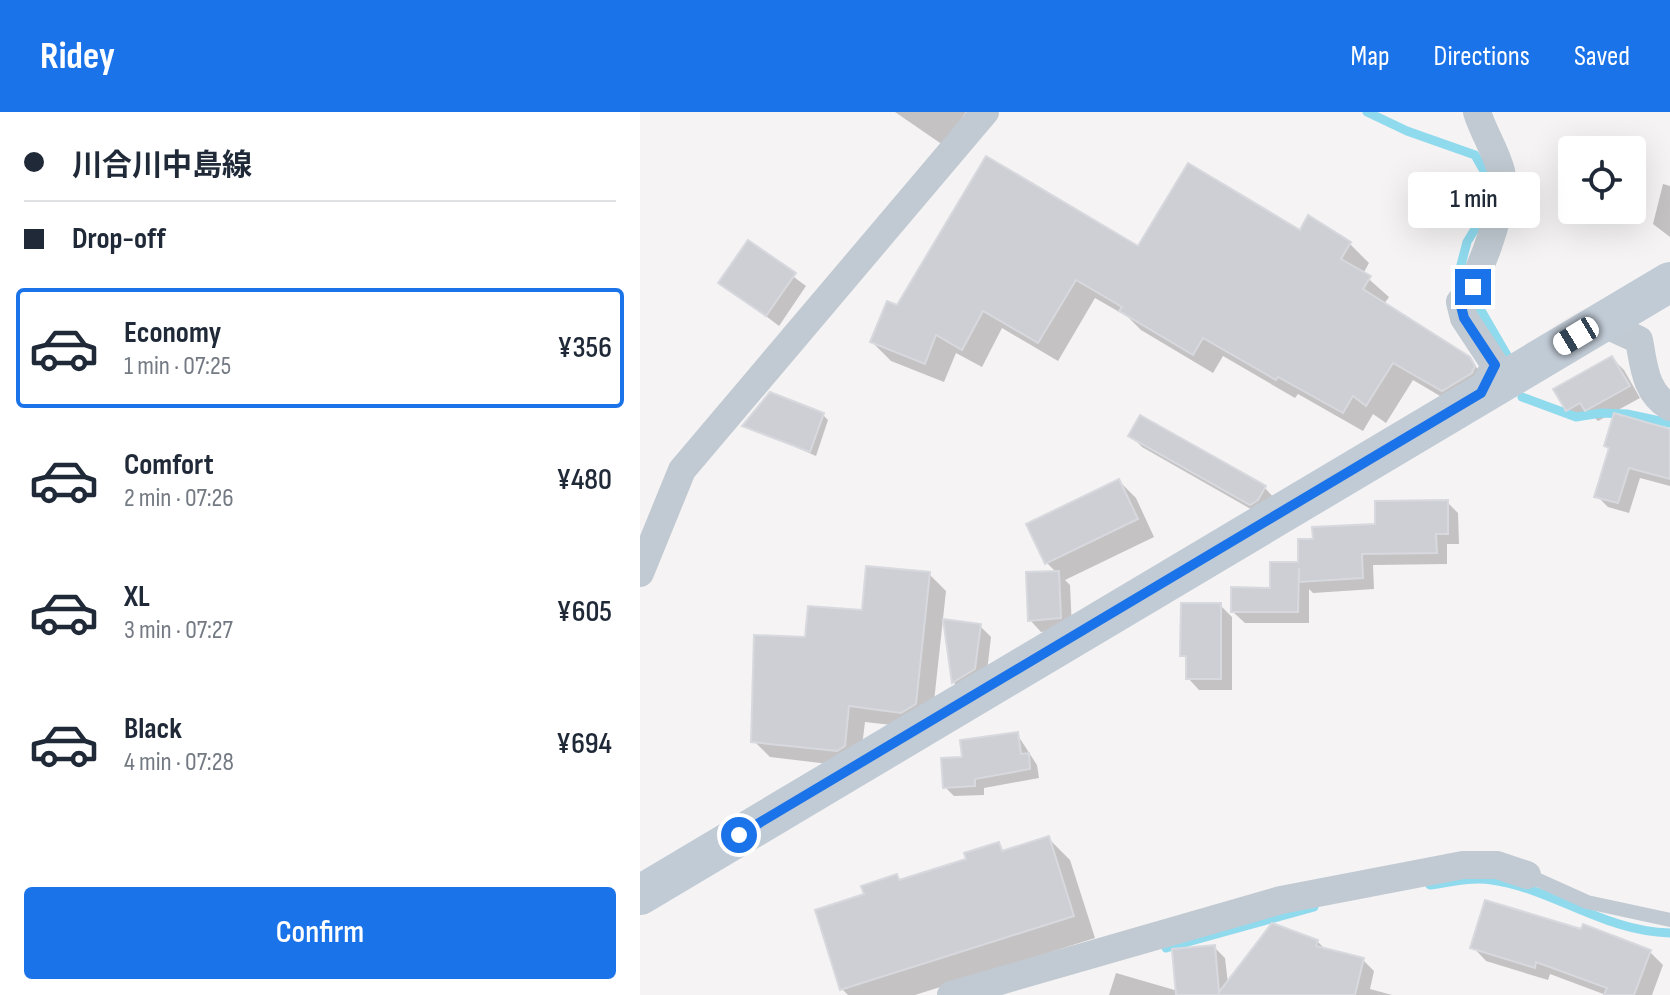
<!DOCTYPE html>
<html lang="en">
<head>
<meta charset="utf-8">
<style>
  :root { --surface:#fff; --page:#f2f2f3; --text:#1f2937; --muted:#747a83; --line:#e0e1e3; --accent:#1a73e8 }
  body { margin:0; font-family:"Sofia Sans Condensed","Noto Sans JP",sans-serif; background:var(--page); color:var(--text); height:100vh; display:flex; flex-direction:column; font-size:30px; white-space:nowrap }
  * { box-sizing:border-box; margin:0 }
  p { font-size:26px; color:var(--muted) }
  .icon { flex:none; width:44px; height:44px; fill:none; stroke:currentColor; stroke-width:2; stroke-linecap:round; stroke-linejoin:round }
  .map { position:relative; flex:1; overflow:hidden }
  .sheet { display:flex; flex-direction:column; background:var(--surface); width:640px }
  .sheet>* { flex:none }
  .guide { display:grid; align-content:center; height:176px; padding:0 24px; background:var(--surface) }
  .controls { position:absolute; left:918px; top:24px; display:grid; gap:16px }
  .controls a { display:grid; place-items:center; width:88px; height:88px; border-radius:8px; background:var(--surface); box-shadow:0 8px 32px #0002; font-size:40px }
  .end { position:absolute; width:36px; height:36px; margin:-18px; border:10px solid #1a73e8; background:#fff; box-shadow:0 0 0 4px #fff }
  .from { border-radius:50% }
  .bubble { position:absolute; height:56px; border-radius:8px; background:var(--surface); box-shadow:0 8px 32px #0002; font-size:26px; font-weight:600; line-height:56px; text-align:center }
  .car { position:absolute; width:24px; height:48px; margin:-24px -12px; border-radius:10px; box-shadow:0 0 6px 2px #0007; background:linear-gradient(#fff 24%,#345 0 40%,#fff 0 76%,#345 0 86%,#fff 0) }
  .guide b { display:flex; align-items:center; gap:28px; height:76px; font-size:30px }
  .guide b+b { border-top:2px solid var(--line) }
  .guide i { width:20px; height:20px; background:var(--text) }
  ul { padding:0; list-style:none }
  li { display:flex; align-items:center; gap:24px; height:120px; margin:0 16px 12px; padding:0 8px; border:4px solid transparent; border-radius:8px }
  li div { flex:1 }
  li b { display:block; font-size:30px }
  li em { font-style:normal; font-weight:600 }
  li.on { border-color:var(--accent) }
  li>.icon { width:72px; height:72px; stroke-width:1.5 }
  .cta { display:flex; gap:16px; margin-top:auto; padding:16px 24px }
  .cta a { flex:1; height:92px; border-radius:8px; background:var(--accent); color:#fff; font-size:32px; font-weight:600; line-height:92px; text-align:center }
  header { display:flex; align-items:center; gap:48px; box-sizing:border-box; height:112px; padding:0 40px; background:var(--accent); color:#fff }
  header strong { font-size:38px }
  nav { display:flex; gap:44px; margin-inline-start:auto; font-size:28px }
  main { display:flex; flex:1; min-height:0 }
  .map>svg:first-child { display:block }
</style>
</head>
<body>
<header>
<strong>Ridey</strong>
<nav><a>Map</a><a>Directions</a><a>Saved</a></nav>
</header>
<main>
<section class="sheet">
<div class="guide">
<b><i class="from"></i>川合川中島線</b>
<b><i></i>Drop-off</b>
</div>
<ul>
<li class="on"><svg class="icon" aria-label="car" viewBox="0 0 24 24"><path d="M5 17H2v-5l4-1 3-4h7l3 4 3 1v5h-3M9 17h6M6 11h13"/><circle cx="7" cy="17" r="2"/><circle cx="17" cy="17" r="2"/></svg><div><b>Economy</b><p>1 min · 07:25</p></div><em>¥356</em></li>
<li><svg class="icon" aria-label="car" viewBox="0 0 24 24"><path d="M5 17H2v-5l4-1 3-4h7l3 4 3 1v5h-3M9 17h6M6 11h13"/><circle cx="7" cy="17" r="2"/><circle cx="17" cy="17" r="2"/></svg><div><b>Comfort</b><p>2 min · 07:26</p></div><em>¥480</em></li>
<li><svg class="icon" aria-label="car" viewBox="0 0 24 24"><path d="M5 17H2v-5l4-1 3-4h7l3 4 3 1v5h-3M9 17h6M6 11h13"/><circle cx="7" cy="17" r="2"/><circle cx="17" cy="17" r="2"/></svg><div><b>XL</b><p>3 min · 07:27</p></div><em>¥605</em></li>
<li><svg class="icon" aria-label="car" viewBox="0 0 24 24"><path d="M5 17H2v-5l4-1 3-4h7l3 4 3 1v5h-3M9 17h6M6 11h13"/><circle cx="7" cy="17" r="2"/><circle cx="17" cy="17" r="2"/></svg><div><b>Black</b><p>4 min · 07:28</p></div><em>¥694</em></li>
</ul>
<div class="cta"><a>Confirm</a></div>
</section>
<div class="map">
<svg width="1030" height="883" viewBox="0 0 1030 883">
  <rect width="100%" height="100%" fill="#f5f3f3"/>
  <g fill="#0003">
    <path d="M255,0H326L303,33Z"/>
    <path d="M1023,72L1030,74V125L1013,112Z"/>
    <path d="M669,106L710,132L729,151L723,162L749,185L744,192L828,247L848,267L822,297L773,268L746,311L733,302L723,319L658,282L655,286L583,244L573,261L501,218L488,205L455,186L418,249L362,216L342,255L316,241L304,270L251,249L232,230L258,196L499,136L661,120Z"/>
    <path d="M108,131L166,174L139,214L81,170Z"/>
    <path d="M972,246L984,258L1000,286L958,309L951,302L939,309L927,298Z"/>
    <path d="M183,303L188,308L176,344L105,313Z"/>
    <path d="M1030,319V374L1000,366L989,401L968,395L957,384L971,338L967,334Z"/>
    <path d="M491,324L625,376L636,388L623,404L502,335Z"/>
    <path d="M479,369L496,386L514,425L425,468L430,473L432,517L401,520L390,508L417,461L407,451Z"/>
    <path d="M807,390L818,401L819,432H807V452L733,453L734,477L673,481L669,477V511H605L593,500L632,478L660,452L675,429L737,414Z"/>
    <path d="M289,462L306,479L292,608L279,616L225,610L220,651L214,655L130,645L114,629L167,527L224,500Z"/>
    <path d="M580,493L592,505V578H559L548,566V548L542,543Z"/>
    <path d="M340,514L351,525L346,568L325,581L313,570Z"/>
    <path d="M377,622L397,653L399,666L344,676V683L314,684L305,675Z"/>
    <path d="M408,726L430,748L455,826L275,883H208L202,877L226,784L257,764L262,769L328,749L358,732L365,740Z"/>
    <path d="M677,829L687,839L723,848L734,859L730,877L752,883H469L476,861L538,879L574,835L585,846L588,872Z"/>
    <path d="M833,835L1010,840L1023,853L1012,883H966L910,862L908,868L846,849Z"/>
  </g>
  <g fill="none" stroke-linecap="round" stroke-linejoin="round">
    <g stroke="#90daee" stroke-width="9">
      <path d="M727,0L767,19L835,43L844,59L846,99L827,130L821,153"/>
      <path d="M839,195L868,245"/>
      <path d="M882,285L936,305L961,301L987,302L1030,311"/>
      <path d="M790,773C811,770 831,765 852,768C914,777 963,819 1030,821"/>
      <path d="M526,836L674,795"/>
    </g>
  </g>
  <g fill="#cdcfd5" stroke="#d7d9de" stroke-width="2">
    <path d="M346,44L498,134L548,51L660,118L668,103L711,130L701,147L731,164L723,177L830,245L835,254L832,261L802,279L753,251L726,294L713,284L703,301L638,265L636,268L563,226L553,243L479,199L482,195L436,168L398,231L343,199L322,238L296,223L285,252L230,230L247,189L257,193Z"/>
    <path d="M108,128L156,161L126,204L78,171Z"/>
    <path d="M972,244L990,274L945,299L940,291L926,299L913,277Z"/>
    <path d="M130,280L184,301L170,340L102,314Z"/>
    <path d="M974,301L1030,317V367L989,356L978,391L954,385L969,336L964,334Z"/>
    <path d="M500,303L626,374L618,388L610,393L488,324Z"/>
    <path d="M479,367L498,407L405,452L386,412Z"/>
    <path d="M808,388V422H796L797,441L722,442L723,466L659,470V456L658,500H591V475L630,476V450H658V427H673L672,415L735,412V389Z"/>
    <path d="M226,454L290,460L276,592L261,601L209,594L205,634L197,639L111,630L114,523L165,525L168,494L222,498Z"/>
    <path d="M419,459L421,506L388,509L386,460Z"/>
    <path d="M541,491H581V567H546V544H540Z"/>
    <path d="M303,507L341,512L335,557L312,571Z"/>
    <path d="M378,620L381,642L389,641L390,657L335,667V674L303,676L301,646L322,645L320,628Z"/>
    <path d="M409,724L434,804L200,878L175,798L224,782L221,774L257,762L259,768L326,747L324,741L359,730L362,739Z"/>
    <path d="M845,788L941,817L943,812L1011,838L994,883H964L967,876L896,850L895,856L830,836Z"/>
    <path d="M632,811L678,828L676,834L724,846L715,883H536L532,837L575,833L579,880Z"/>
  </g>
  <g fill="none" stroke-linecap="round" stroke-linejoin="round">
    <path stroke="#c1cad2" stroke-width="14" d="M887,763L947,790L1030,808"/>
    <g stroke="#c1cad2" stroke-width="28">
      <path d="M837,0C843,20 856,39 861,59C867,90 840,167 820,190L824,206L855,253L841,281"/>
      <path d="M960,210L999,228C1004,254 1005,281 1030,295"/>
      <path d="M0,461L42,358L345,0"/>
      <path d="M311,883L641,788L823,753H857L887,763"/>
    </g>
    <path stroke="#c1cbd6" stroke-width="40" d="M0,783L1030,170"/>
  </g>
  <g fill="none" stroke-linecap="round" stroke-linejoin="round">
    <path stroke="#1a73e8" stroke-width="10" d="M99,723L841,281L855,253L824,206L820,190L833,175"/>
  </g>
</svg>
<div class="controls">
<a><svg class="icon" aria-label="locate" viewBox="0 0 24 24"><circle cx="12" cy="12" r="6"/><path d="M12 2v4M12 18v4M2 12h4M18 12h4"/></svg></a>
</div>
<i class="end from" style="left:99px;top:723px"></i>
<i class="end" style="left:833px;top:175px"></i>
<div class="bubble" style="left:768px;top:60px;width:132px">1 min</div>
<i class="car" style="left:936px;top:224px;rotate:239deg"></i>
</div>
</main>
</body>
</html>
